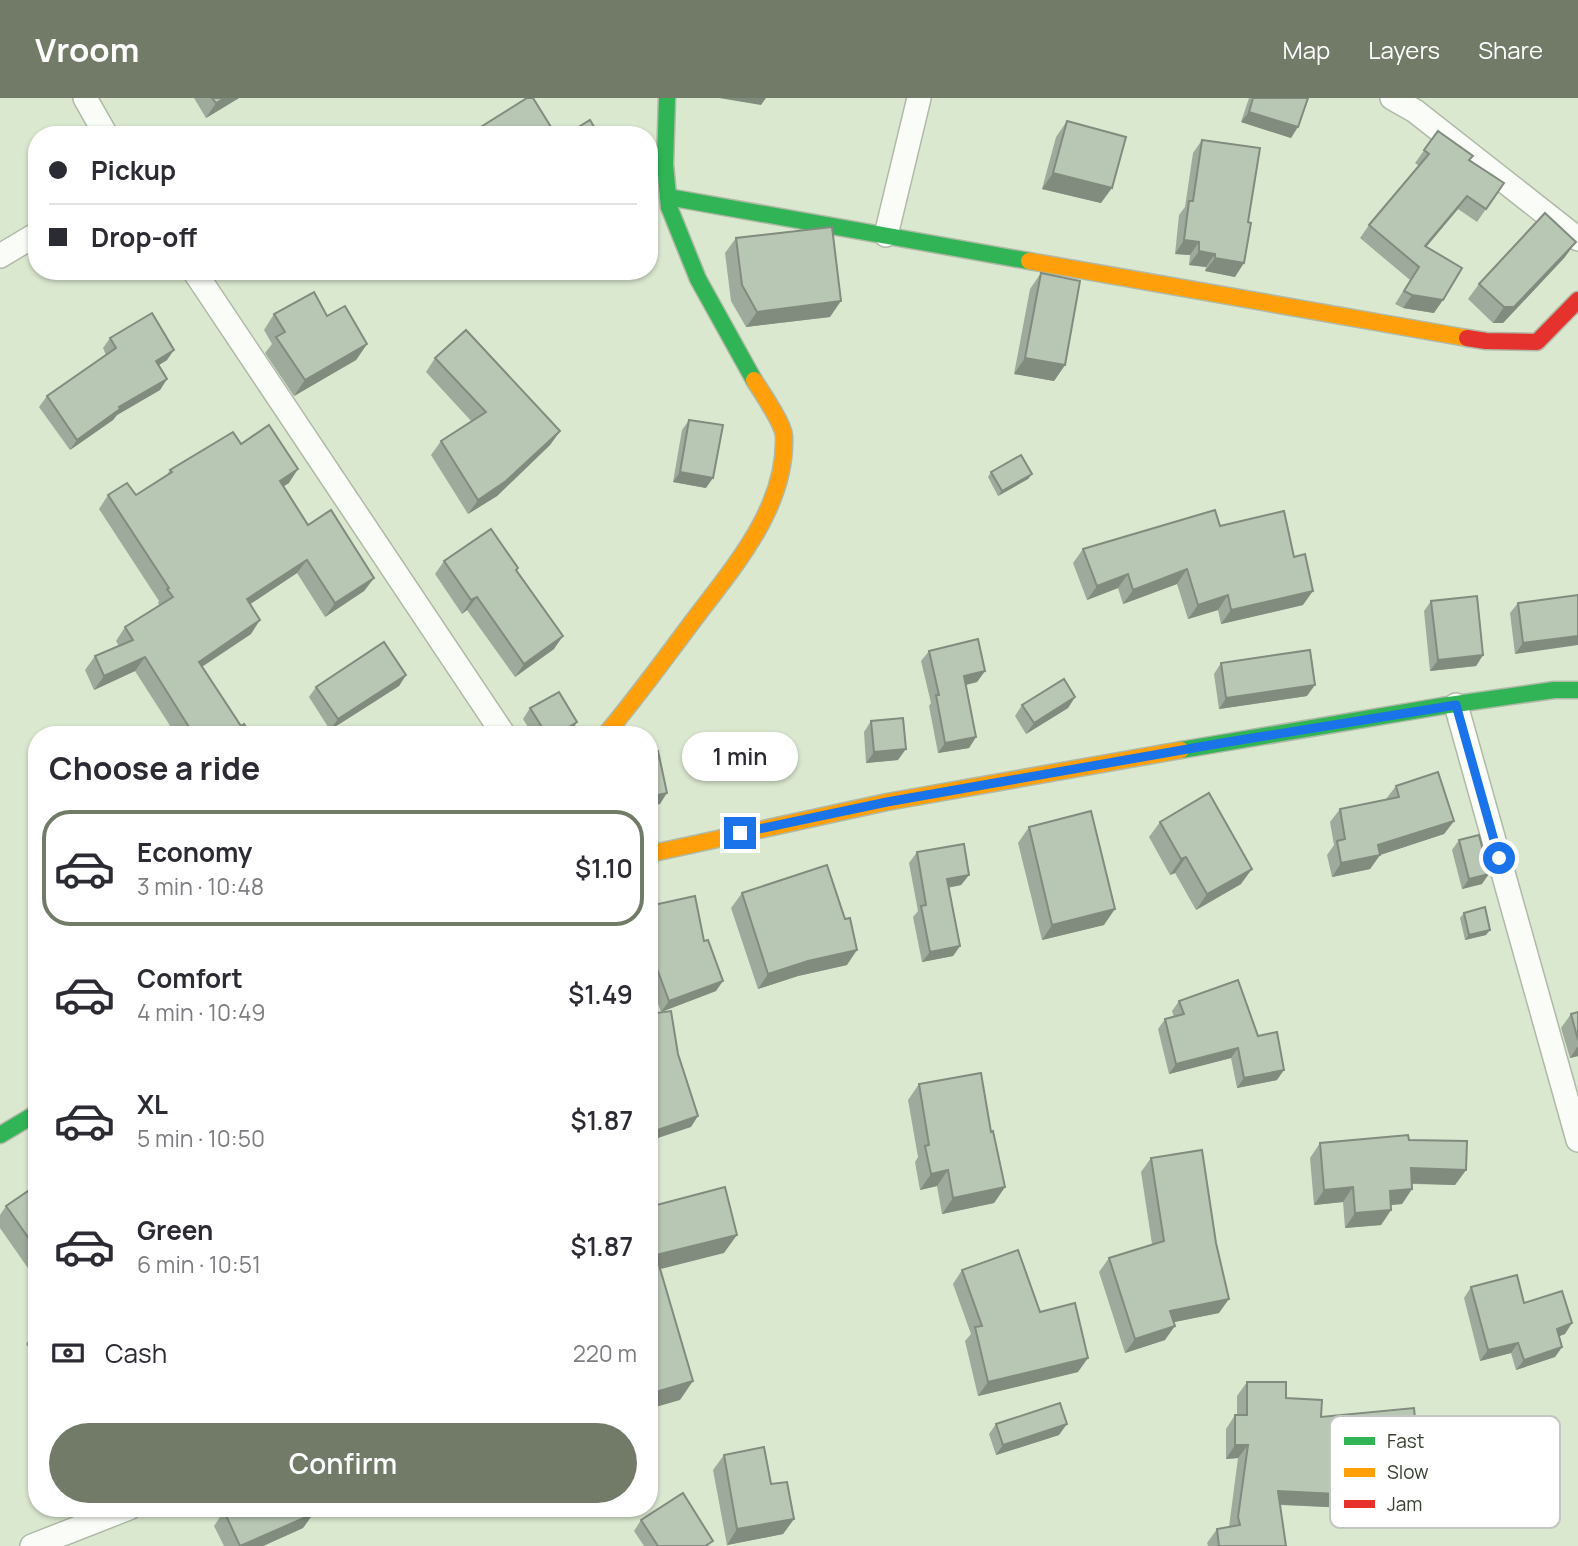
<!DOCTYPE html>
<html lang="en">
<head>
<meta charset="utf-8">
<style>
  :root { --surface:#fff; --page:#f2f2f3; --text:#2b2b33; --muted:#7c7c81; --line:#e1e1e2; --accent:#717b67 }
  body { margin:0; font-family:Manrope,sans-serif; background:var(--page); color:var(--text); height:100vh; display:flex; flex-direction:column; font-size:26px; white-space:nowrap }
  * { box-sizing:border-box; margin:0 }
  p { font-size:23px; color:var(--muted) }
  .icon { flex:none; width:38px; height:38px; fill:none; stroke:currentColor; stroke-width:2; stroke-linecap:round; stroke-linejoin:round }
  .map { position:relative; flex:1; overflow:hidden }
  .panel { position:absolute; left:28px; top:628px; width:630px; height:791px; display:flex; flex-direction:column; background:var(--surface); border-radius:28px; box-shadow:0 2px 5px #0004 }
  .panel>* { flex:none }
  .banner { position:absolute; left:28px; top:28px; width:630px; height:154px; border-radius:28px; box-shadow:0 2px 5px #0004; display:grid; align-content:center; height:154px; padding:0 21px; background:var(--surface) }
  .end { position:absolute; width:32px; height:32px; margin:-16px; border:9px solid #1a73e8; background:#fff; box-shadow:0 0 0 4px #fff }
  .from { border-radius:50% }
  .bubble { position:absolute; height:49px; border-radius:24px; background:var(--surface); box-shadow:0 2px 5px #0004; font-size:23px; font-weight:600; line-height:49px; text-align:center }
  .banner b { display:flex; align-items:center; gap:24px; height:66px; font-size:26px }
  .banner b+b { border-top:2px solid var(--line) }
  .banner i { width:18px; height:18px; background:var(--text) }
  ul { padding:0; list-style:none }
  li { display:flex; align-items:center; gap:21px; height:116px; margin:0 14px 10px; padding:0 7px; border:4px solid transparent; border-radius:28px }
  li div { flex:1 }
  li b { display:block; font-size:26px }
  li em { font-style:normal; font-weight:600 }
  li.current { border-color:var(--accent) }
  li>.icon { width:63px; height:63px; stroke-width:1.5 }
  h2 { padding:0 21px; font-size:32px; line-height:84px }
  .pay { display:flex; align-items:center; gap:18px; height:77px; padding:0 21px; font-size:26px }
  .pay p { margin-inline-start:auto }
  .action { display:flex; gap:14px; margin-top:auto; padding:14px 21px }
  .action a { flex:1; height:80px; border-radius:42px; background:var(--accent); color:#fff; font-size:28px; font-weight:600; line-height:80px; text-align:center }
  header { display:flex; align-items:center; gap:42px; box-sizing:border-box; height:98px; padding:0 35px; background:var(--accent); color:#fff }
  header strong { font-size:33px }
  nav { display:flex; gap:38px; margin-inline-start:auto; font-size:24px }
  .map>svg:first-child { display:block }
</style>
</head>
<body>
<header>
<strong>Vroom</strong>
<nav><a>Map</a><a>Layers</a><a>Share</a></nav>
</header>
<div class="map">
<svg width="1578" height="1448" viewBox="0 0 1578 1448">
  <rect width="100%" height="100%" fill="#dbe8d0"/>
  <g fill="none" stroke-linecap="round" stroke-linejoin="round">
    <defs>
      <g id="street">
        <path d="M85,0L106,37"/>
        <path d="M1392,0L1415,13L1578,141"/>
        <path d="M886,137L919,0"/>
        <path d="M0,158L37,136"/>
        <path d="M194,173L504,637"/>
        <path d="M1456,607L1578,1042"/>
        <path d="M32,1448L129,1410"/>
      </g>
      <g id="fast">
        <path d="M667,0L665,66L669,109L698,181L754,282"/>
        <path d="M668,99L1029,163"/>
        <path d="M1181,652L1442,608L1554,592H1578"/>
        <path d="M0,1037L37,1015"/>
      </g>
      <g id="slow">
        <path d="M1029,163L1467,240"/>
        <path d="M605,637C634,603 660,567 687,531C728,475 787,413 784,338C783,325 762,295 754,282"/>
        <path d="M649,756L887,704L1181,652"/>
      </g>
      <path id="jam" d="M1467,240L1486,243L1537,244L1578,202"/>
    </defs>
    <use href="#street" stroke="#afb9a6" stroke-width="26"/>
    <use href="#fast" stroke="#afb9a6" stroke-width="19"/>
    <use href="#slow" stroke="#afb9a6" stroke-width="19"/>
    <use href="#jam" stroke="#afb9a6" stroke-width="19"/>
    <use href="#street" stroke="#fafcf8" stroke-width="23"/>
    <use href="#fast" stroke="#30b455" stroke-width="16"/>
    <use href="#slow" stroke="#ff9f0a" stroke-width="16"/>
    <use href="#jam" stroke="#e5322d" stroke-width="16"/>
  </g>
  <g fill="#9eaa9b">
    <path d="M194,0H239L206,20Z"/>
    <path d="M1249,0H1308L1291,40L1241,24Z"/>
    <path d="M1067,23L1101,105L1042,91L1056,39Z"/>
    <path d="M1438,33L1469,62L1504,85L1477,124L1458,111L1426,149L1434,215L1403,210L1395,206L1410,182L1360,140L1369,127L1419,68L1415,65Z"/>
    <path d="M1202,42L1235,179L1205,173L1206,169L1189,167L1190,157L1175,156L1179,117L1185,109L1193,55Z"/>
    <path d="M736,140L830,219L746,229L731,203L725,155Z"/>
    <path d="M1565,159L1503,225H1493L1468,201L1479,186Z"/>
    <path d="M1041,175L1065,267L1054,283L1014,276L1030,191Z"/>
    <path d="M274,216L327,218L367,246L356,262L294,298L265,255L272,246L264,232Z"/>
    <path d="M110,240L167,262L159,267L167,281L160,292L117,317L113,322L70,352L39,309L47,298L106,257L103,250Z"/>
    <path d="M435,260L560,333L550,347L497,398L468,416L431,357L441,343L472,324L426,274Z"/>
    <path d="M689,322L706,390L673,384L682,332Z"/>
    <path d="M241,346L289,385L283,388L308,427L374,480L364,493L325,519L297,475L250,506L251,536L202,569L241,628L251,637H176L135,573L94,592L85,572L95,558L119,548L116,543L125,529L159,507L158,505L159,503L99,411L108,397H136L167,377L170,372Z"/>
    <path d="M991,374L1032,376L1028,381L998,398L988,379Z"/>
    <path d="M1220,428L1303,507L1221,526L1218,512L1188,521L1177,486L1123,506L1118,490L1087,502L1073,465L1083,451Z"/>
    <path d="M444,463L518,470L517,472L554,551L515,579L467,512L462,516L435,476Z"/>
    <path d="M1578,497L1515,556L1510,515L1518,505Z"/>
    <path d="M1431,503L1483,557L1476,568L1430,573L1424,513Z"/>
    <path d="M929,553L985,573L977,584L966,587L976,639L969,650L938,655L929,608L931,605L921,563Z"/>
    <path d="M1221,565L1307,598L1219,611L1214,576Z"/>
    <path d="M406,577L399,588L330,632L309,599L316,589Z"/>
    <path d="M1075,599L1068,610L1026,636L1015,618L1022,607Z"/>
    <path d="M530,610L577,624L570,635L566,637H533L523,621Z"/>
    <path d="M871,623L898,662L866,665L864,634Z"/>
    <path d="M1396,688L1454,723L1444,736L1380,757L1370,771L1332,779L1327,757L1334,747L1330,724L1340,711L1386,701Z"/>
    <path d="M1160,724L1241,786L1196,812L1175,775L1170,777L1149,739Z"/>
    <path d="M1029,729L1104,827L1042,842L1018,745Z"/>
    <path d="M1459,742L1482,786L1462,791L1452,752Z"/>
    <path d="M917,754L969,777L961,787L948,790L960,848L953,858L922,864L913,819L918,813L909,765Z"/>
    <path d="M742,795L847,867L798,878L758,891L731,810Z"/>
    <path d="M649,808L704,843L716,893L661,914L649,881Z"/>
    <path d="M1464,815L1486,837L1465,842L1460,820Z"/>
    <path d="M1179,903L1258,938L1277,982L1237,990L1231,960L1169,976L1158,931L1165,921L1174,919L1172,913Z"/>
    <path d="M1578,914V958L1570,960L1561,930L1571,916Z"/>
    <path d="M919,986L991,1034L1005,1089L994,1105L942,1116L937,1088L920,1092L915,1064L918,1059L908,1002Z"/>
    <path d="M1409,1042L1466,1072L1455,1087L1412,1086V1091L1402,1106L1391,1107V1112L1381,1127L1345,1130L1343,1104L1314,1107L1310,1060L1320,1045Z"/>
    <path d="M1151,1060L1219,1215L1174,1224L1165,1242L1125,1255L1099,1174L1109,1160L1152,1146L1141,1074Z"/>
    <path d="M37,1087V1183L0,1130V1117L6,1108Z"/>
    <path d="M962,1172L1040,1214L1078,1274L978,1298L965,1243L971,1236L953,1186Z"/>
    <path d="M1471,1189L1524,1205L1565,1236L1559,1238L1562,1249L1555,1259L1516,1272L1511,1255L1480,1263L1464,1200Z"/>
    <path d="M37,1236V1262L26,1246L30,1240Z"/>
    <path d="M1247,1284L1286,1300L1321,1319L1417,1343L1507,1372L1498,1385L1436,1400L1348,1410L1280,1407L1286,1448H1208L1207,1445L1217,1431L1229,1429L1238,1360L1226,1361V1331L1235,1317H1237V1298Z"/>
    <path d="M996,1326L1059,1337L996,1357L989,1336Z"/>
    <path d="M724,1357L771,1386L794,1421L783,1436L727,1447L713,1372Z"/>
    <path d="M224,1413L313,1416L303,1430L263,1448H224L214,1428Z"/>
    <path d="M641,1422L710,1448H644L634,1433Z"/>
  </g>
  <g fill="#818b7e">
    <path d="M225,0H239L206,20L216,5Z"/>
    <path d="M719,0H766L761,7Z"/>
    <path d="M1249,14L1298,29L1291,40L1241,24Z"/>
    <path d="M1053,75L1112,90L1101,105L1042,91Z"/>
    <path d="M1467,98L1458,111L1416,161L1425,148Z"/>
    <path d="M1184,142L1199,144L1190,157L1175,156Z"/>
    <path d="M1576,144L1565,159L1503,225H1493L1504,209Z"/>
    <path d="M1199,153L1215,156L1206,169L1189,167Z"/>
    <path d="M1215,160L1244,165L1235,179L1205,173Z"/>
    <path d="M1412,197L1443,202L1434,215L1403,210Z"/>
    <path d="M841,203L830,219L746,229L757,214Z"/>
    <path d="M367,246L356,262L294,298L305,282Z"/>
    <path d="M174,252L167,262L149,273L156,263Z"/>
    <path d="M1025,260L1065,267L1054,283L1014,276Z"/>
    <path d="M167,281L160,292L117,317L113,322L70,352L77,342L119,309Z"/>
    <path d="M560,333L550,347L497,398L468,416L478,402Z"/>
    <path d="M298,371L289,385L270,397L280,383Z"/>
    <path d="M680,374L713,380L706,390L673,384Z"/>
    <path d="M1032,376L1028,381L998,398L1002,393Z"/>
    <path d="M307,462L297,475L237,515L247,501Z"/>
    <path d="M1187,471L1177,486L1123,506L1133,492Z"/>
    <path d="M1128,476L1118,490L1087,502L1097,488Z"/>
    <path d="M374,480L364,493L325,519L335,505Z"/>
    <path d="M1313,493L1303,507L1221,526L1231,512Z"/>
    <path d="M1228,497L1218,512L1188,521L1198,507Z"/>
    <path d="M477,499L467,512L462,516L471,502Z"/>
    <path d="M260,522L251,536L189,577L199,564Z"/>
    <path d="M563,538L554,551L515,579L524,566Z"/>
    <path d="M1578,538V547L1515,556L1523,545Z"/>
    <path d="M1483,557L1476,568L1430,573L1438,562Z"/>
    <path d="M145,559L135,573L94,592L104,578Z"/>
    <path d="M985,573L977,584L957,589L964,578Z"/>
    <path d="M406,577L399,588L330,632L338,621Z"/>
    <path d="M1315,587L1307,598L1219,611L1226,600Z"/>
    <path d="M1075,599L1068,610L1026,636L1034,625Z"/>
    <path d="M577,624L570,635L566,637H556Z"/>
    <path d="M976,639L969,650L938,655L945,645Z"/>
    <path d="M906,651L898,662L866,665L874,654Z"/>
    <path d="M667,695L660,706L649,708V699Z"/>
    <path d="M1454,723L1444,736L1380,757L1370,771L1332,779L1341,765L1378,747Z"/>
    <path d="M1186,759L1175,775L1170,777L1181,761Z"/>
    <path d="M1252,771L1241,786L1196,812L1207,796Z"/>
    <path d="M1489,776L1482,786L1462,791L1469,781Z"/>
    <path d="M969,777L961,787L939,791L947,781Z"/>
    <path d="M1115,811L1104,827L1042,842L1052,827Z"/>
    <path d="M1490,832L1486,837L1465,842L1469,837Z"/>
    <path d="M960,848L953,858L922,864L930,854Z"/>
    <path d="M857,852L847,867L798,878L758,891L768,876L808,863Z"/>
    <path d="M723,883L716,893L661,914L669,903Z"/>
    <path d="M1578,948V958L1570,960Z"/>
    <path d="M1238,950L1231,960L1169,976L1176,966Z"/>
    <path d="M1284,972L1277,982L1237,990L1244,980Z"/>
    <path d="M698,1018L691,1029L649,1043V1035Z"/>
    <path d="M1411,1070L1466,1072L1455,1087L1400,1085Z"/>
    <path d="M948,1072L937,1088L920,1092L931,1076Z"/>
    <path d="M1005,1089L994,1105L942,1116L953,1100Z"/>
    <path d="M1353,1089L1343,1104L1314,1107L1324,1092Z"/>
    <path d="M1412,1091L1402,1106L1379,1108L1390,1093Z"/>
    <path d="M1391,1112L1381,1127L1345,1130L1355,1115Z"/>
    <path d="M737,1137L724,1155L649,1174L656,1157Z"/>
    <path d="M1229,1201L1219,1215L1160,1227L1170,1213Z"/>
    <path d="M1572,1225L1565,1236L1549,1242L1557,1231Z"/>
    <path d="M1175,1228L1165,1242L1125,1255L1135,1241Z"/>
    <path d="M1518,1245L1511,1255L1480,1263L1488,1252Z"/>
    <path d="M1562,1249L1555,1259L1516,1272L1524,1262Z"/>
    <path d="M1088,1260L1078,1274L978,1298L988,1284Z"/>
    <path d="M693,1283L680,1302L649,1311V1296Z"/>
    <path d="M1067,1326L1059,1337L996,1357L1003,1347Z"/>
    <path d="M1235,1347H1248L1238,1360L1226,1361Z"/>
    <path d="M1507,1372L1498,1385L1436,1400L1348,1410L1269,1406L1278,1393Z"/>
    <path d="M313,1416L303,1430L263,1448H242Z"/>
    <path d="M794,1421L783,1436L727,1447L737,1431Z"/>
  </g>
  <g fill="#b8c6b4" stroke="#818b7e" stroke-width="2">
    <path d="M212,0H225L216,5Z"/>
    <path d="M527,0H533L556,37H468Z"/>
    <path d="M1253,0H1308L1298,29L1249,14Z"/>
    <path d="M590,22L599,37H566Z"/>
    <path d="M1067,23L1126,39L1112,90L1053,75Z"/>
    <path d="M1438,33L1473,58L1469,62L1504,85L1486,111L1467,98L1425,148L1462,170L1443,202L1412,197L1404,193L1419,169L1369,127L1429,56L1424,52Z"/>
    <path d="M1202,42L1260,50L1248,124L1251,125L1244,165L1215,160V156L1199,153V144L1184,142L1189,103H1193Z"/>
    <path d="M1545,115L1576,144L1514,209H1504L1479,186Z"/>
    <path d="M832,129L841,203L757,214L742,187L736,140Z"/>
    <path d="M1041,175L1080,183L1065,267L1025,260Z"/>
    <path d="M314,194L327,218L345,208L367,246L305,282L276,239L285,234L274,216Z"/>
    <path d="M152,215L174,252L156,263L167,281L119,309L120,311L77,342L47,298L116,250L110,240Z"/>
    <path d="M466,232L560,333L506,383L478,402L441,343L486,314L435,260Z"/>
    <path d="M689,322L723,327L713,380L680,374Z"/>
    <path d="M269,327L298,371L280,383L308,427L331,412L374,480L335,505L307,462L247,501L260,522L199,564L241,628L244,626L251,637H194L145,559L104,578L95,558L133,542L125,529L173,499L167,491L169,490L108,397L127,385L136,397L172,374L170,372L233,334L241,346Z"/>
    <path d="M1021,357L1032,376L1002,393L991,374Z"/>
    <path d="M1215,412L1220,428L1284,413L1294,459L1305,456L1313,493L1231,512L1228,497L1198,507L1187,471L1133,492L1128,476L1097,488L1083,451Z"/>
    <path d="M491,431L518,470L516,472L563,538L524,566L477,499L471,502L444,463Z"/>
    <path d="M1578,497V538L1523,545L1518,505Z"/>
    <path d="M1477,498L1483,557L1438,562L1431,503Z"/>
    <path d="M978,541L985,573L964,578L976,639L945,645L936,597H939L929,553Z"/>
    <path d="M384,544L406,577L338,621L316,589Z"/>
    <path d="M1310,552L1315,587L1226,600L1221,565Z"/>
    <path d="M1064,581L1075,599L1034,625L1022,607Z"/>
    <path d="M559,594L577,624L556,637H547L530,610Z"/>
    <path d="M903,620L906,651L874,654L871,623Z"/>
    <path d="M658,653L667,695L649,699V655Z"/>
    <path d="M1438,674L1454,723L1378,747L1380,757L1341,765L1337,743L1345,741L1340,711L1399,699L1396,688Z"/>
    <path d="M1209,695L1252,771L1207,796L1186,759L1181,761L1160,724Z"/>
    <path d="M1091,713L1115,811L1052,827L1029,729Z"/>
    <path d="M1479,737L1489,776L1469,781L1459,742Z"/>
    <path d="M964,746L969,777L947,781L960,848L930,854L921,808L926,807L917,754Z"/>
    <path d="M827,767L845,821L850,820L857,852L808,863L768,876L742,795Z"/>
    <path d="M695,798L704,843L708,842L723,883L669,903L653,860L649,842V808Z"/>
    <path d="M1485,809L1490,832L1469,837L1464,815Z"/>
    <path d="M1238,882L1258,938L1277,934L1284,972L1244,980L1238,950L1176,966L1165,921L1184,916L1179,903Z"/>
    <path d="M671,913L678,956L698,1018L649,1035V916Z"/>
    <path d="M1578,914V942L1571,916Z"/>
    <path d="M981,975L991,1034L993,1033L1005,1089L953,1100L948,1072L931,1076L925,1048L929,1047L919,986Z"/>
    <path d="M1408,1037L1409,1042L1467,1043L1466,1072L1411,1070L1412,1091L1390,1093L1391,1112L1355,1115L1353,1089L1324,1092L1320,1045Z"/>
    <path d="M1202,1052L1216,1145L1229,1201L1170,1213L1175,1228L1135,1241L1109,1160L1164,1143L1151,1060Z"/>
    <path d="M37,1087V1152L6,1108Z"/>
    <path d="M725,1089L737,1137L656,1157L693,1283L649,1296V1109Z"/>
    <path d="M1018,1152L1040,1214L1075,1205L1088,1260L988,1284L975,1229L982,1228L962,1172Z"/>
    <path d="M1517,1177L1524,1205L1562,1193L1572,1225L1557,1231L1562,1249L1524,1262L1518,1245L1488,1252L1471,1189Z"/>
    <path d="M37,1236V1251L30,1240Z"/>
    <path d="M1247,1284H1286V1300L1322,1302L1321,1319L1414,1310L1417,1343L1496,1324L1507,1372L1446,1386L1358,1397L1278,1393L1286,1448H1219L1217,1431L1240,1427L1238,1419L1248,1347H1235V1317H1247Z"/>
    <path d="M1060,1305L1067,1326L1003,1347L996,1326Z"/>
    <path d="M764,1349L771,1386L787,1384L794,1421L737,1431L724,1357Z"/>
    <path d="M683,1395L713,1443L705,1448H658L641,1422Z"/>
    <path d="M231,1410H310L313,1416L240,1448L224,1413Z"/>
  </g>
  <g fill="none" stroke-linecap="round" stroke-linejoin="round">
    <path stroke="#1a73e8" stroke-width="9" d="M740,735L887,704L1222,645L1456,607L1499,760"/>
  </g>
  <rect x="1330" y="1318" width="230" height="112" rx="10" fill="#fff" stroke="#c3c6c1" stroke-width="2"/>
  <rect x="1344" y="1339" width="31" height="8" fill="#30b455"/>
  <rect x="1344" y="1370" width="31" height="9" fill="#ff9f0a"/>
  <rect x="1344" y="1402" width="31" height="8" fill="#e5322d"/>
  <g font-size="19" fill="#38412f">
    <text x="1387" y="1350">Fast</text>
    <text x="1387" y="1381">Slow</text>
    <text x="1387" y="1413">Jam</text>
  </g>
</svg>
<i class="end from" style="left:1499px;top:760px"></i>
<i class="end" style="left:740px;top:735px"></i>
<div class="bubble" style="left:682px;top:634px;width:116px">1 min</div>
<div class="banner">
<b><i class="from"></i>Pickup</b>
<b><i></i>Drop-off</b>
</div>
<section class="panel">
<h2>Choose a ride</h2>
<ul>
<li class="current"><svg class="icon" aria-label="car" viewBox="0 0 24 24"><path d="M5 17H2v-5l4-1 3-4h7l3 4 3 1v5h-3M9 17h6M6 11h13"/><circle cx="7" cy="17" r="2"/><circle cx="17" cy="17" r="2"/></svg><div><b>Economy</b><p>3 min · 10:48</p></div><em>$1.10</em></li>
<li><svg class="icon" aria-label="car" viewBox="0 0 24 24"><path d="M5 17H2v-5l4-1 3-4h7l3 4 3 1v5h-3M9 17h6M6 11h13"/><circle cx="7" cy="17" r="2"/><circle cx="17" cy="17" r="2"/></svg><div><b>Comfort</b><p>4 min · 10:49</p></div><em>$1.49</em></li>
<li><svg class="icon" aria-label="car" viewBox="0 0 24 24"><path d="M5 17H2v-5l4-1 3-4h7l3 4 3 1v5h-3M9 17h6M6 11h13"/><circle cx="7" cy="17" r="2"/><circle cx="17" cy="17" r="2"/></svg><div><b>XL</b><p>5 min · 10:50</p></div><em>$1.87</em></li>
<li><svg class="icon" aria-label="car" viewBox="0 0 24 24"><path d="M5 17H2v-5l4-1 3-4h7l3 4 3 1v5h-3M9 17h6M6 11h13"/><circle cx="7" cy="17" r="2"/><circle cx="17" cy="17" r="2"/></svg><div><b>Green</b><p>6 min · 10:51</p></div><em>$1.87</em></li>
</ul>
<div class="pay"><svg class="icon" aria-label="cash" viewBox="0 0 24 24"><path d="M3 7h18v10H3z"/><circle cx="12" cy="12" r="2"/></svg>Cash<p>220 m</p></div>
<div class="action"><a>Confirm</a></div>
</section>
</div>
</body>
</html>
